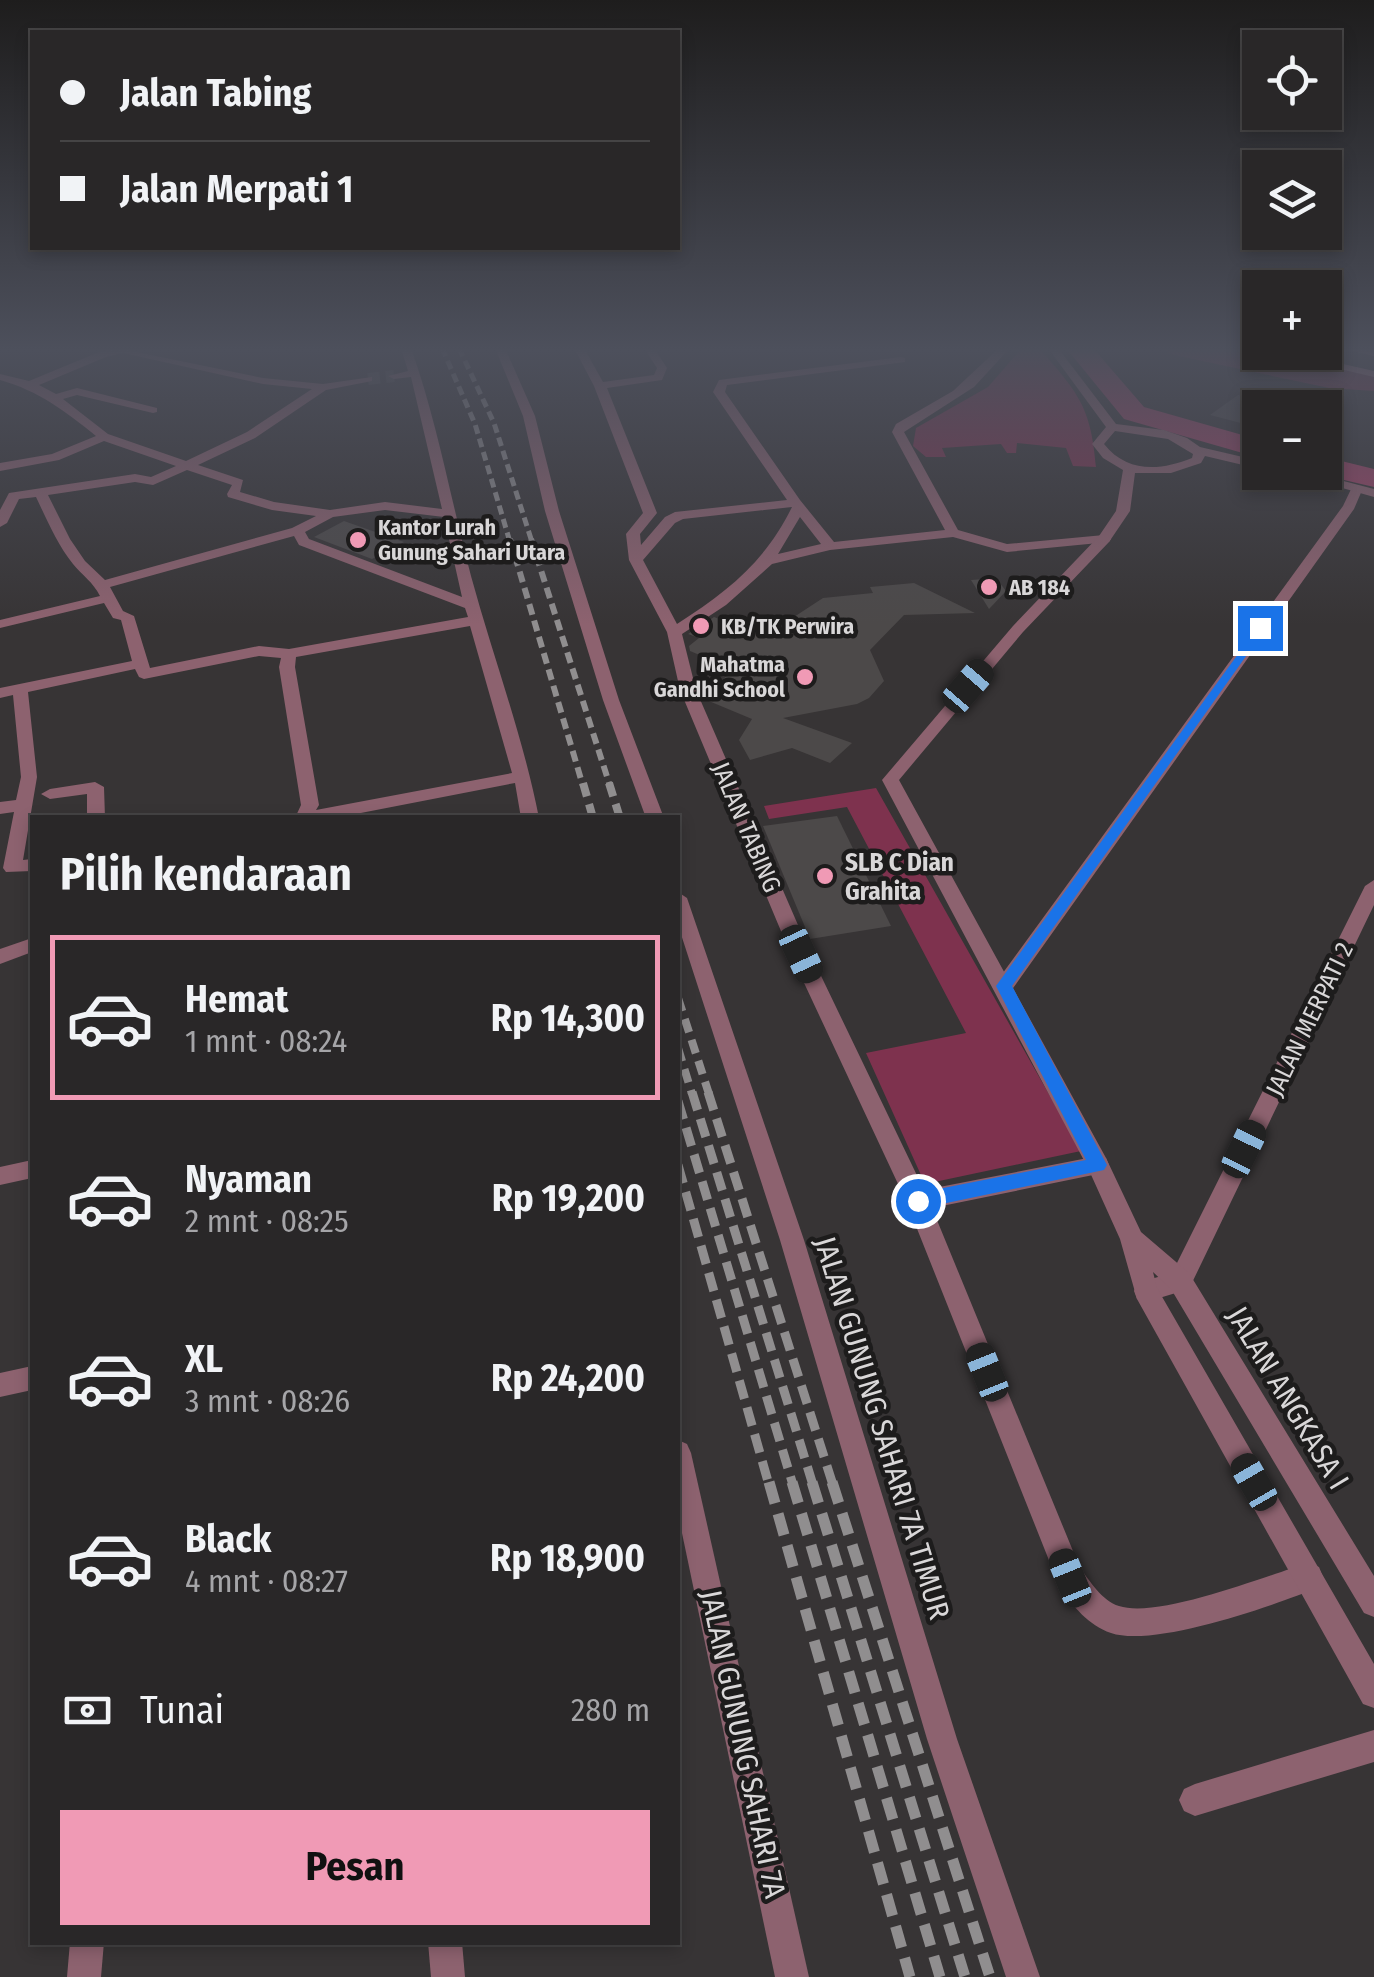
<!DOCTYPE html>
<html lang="id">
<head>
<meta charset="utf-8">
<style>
  :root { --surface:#292728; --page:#312f30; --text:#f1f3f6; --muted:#a5a5a8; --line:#454445; --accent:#f09ab5 }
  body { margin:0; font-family:"Fira Sans Condensed",sans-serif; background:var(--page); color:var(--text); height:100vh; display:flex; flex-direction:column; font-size:38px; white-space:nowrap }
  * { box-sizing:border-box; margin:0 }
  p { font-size:32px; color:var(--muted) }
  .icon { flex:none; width:55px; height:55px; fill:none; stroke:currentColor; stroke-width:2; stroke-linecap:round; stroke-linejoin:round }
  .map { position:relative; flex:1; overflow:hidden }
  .details { position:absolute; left:30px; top:815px; width:650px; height:1130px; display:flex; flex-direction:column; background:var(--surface); border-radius:0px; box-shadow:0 5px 15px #0003,0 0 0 2px var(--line) }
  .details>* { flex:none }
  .top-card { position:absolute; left:30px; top:30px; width:650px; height:220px; border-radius:0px; box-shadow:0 5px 15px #0003,0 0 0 2px var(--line); display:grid; align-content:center; height:220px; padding:0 30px; background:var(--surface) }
  .tools { position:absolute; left:1242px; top:30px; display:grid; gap:20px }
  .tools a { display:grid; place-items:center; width:100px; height:100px; border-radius:0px; background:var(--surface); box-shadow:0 5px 15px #0003,0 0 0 2px var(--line); font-size:50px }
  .end { position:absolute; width:45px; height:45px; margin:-22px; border:12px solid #1a73e8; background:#fff; box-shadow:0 0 0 5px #fff }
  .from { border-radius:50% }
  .car { position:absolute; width:30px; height:60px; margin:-30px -15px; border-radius:12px; box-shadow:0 0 8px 2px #0007; background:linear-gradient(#222 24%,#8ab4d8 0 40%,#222 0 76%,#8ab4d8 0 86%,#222 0) }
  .top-card b { display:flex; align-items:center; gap:35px; height:95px; font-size:38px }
  .top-card b+b { border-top:2px solid var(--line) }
  .top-card i { width:25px; height:25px; background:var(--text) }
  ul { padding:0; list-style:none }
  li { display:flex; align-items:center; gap:30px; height:165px; margin:0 20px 15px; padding:0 10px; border:5px solid transparent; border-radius:0px }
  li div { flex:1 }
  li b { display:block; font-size:38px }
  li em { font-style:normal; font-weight:700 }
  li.active { border-color:var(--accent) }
  li>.icon { width:90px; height:90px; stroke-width:1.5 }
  h2 { padding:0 30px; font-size:45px; line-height:120px }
  .pay { display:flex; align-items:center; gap:25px; height:110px; padding:0 30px; font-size:38px }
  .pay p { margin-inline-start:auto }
  .action { display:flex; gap:20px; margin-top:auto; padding:20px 30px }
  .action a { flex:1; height:115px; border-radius:0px; background:var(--accent); color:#111; font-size:40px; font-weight:700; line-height:115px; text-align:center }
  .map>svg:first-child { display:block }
</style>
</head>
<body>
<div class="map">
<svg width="1374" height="1977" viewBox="0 0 1374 1977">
  <rect width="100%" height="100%" fill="#373435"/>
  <g fill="#7e324e">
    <path d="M1022,348H1039C1078,393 1091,406 1096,467L1073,466L1066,448L1017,443L1016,453H1007L1001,444L942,448L946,457H926L913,446L916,428L988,387Z"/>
    <path d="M1159,348H1252L1374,375V391L1329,388L1174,355Z"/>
    <path d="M876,788L1081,1151L925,1184L866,1053L966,1033L847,807L769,819L764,806Z"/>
  </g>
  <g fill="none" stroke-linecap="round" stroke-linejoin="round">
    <g fill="#a04265" fill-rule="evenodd">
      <path d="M1066,348H1093L1144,407L1260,440V458L1124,419Z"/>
      <path d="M1325,457L1374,469V487L1314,473L1325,472Z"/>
    </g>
  </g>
  <g fill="#4c4949">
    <path d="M1238,395L1260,400V428L1210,415Z"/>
    <path d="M344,521L404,542L372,559L314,537Z"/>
    <path d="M996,578L1006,591L989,609L971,580Z"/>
    <path d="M914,583L975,613L904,615L870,650L884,681L869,698L857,704L783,718L852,743L830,763L792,748L750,760L739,740L752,719L704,699L733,669L690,651L689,646L699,638L688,634L714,617L722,620L727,617L771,632L823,598L873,593L870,587Z"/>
    <path d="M837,816L891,926L810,939L763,826Z"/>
  </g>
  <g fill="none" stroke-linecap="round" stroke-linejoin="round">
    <path stroke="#4f4c4d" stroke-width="12" stroke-dasharray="12 6" stroke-linecap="butt" d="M368,379L394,376"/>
    <g fill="#8d626f" fill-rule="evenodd">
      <path d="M117,348L263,378L323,384L372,377V381L326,390L255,438L198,465L243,480L240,492L274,502L330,510L385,502L442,509L411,377L394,379L388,376L408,371L401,348H411C437,421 451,500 471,576C493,657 523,736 539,818H521L515,783L335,818H295L301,805L279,667L281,658L259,656L144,679L139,677L135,669L28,692L37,777L23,860L32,859V871L6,872L3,868L14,812L0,814V802L16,800L21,777L13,695L0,698V688L132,661L121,620L113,618L104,603L0,628V620L100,596C93,582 82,575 73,564C57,544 47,520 36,497L19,499L7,523L0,527V510L9,493L135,474L151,477L176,466L104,441L59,460L0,471V463L52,454L96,436C65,411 39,391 0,380V374L29,381L99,352ZM123,353L263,384L312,389L247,432L186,461L108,434L63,399L77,395L153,413L157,412V408L77,388L56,394L39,385L106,357ZM187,470L232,485L227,494L228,497L272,510L316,516L292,528L105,580L85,561L70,539L48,495L135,482L153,485ZM385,510L444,517L462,597L309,539L305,532L333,517ZM294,536L299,545L465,608L468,617L289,649L259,646L150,668L134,616L123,611L110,587ZM470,626L512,773L316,810L319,805L295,667L296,657Z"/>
      <path d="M495,348H505L535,416L559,511L619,700L664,818H646L603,700L545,511L523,416Z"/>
      <path d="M574,348H584L603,382L654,375L657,368L644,348H654L667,368L662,380L607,388L657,513L640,534L641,545L665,517L675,512L787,500L713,392L719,380L901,357L905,358V362L727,385L725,392L800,500L834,542L945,530L892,432L896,424L953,391L999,348H1010L974,387L904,432L958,530L1007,544L1104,535L1111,539L1109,542L1007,552L953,537L830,550L772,564L726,605L682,634L696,690L811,955L924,1190L1098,1156L1106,1158L1109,1165L1106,1172L1098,1174L932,1208L1080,1568C1090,1581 1102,1601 1119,1606C1159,1619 1267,1575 1309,1563L1319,1567L1323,1577L1319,1587C1276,1605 1154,1648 1111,1633C1088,1625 1074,1607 1060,1588L906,1201L791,955L680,690L667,632L629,560L626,534L643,513L594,386ZM792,507C765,562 728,591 677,624L643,560L675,523L683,519ZM800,517L821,544L778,554Z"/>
      <path d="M1353,485L1363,488L1354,509L1011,991H997L994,986L997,981L1343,506Z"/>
      <path d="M95,782L104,787L105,818H87V794L50,799L41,794L50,789Z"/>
      <path d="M1374,880V905L1189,1289L1146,1302L1137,1299L1134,1291L1137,1283L1172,1273L1365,886Z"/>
      <path d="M678,892L687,898L804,1240L957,1739L1040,1977H1006L927,1739L780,1240L678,925Z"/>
      <path d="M32,938V952L0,964V949Z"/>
      <path d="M32,1160V1178L0,1185V1167Z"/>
      <path d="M32,1366V1390L0,1397V1373Z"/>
      <path d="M678,1440L687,1444L691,1453L809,1977H775L678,1514Z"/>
      <path d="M1374,1730V1762L1195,1816L1184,1811L1179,1800L1184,1789L1195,1784Z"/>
      <path d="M70,1942H104L101,1977H67Z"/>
      <path d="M428,1942H462L465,1977H431Z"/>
    </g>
    <g fill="#8d626f" fill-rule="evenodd">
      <path d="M1048,348H1058L1116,424L1164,430L1187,438L1200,447L1260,461V469L1205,456L1201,463L1171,473H1135L1130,511L1109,542L1023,632L899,780L1106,1158L1141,1232L1189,1273L1374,1576V1617L1364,1613L1171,1289L1153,1272L1157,1288L1374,1664V1708L1363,1704L1137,1299L1120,1239L1088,1168L882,780L1013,626L1099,536L1116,511L1123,470L1103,458L1092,444L1106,427ZM1115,431L1168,439L1193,454L1192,458C1160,471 1127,473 1104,444Z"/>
      <path d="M1286,472H1309L1374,489V497Z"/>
    </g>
    <g fill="#bd7a8f" fill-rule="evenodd">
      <path d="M1347,348L1374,350V356L1348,350Z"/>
      <path d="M1268,352H1290L1374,371V377Z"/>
    </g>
    <g stroke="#908e8f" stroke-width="5" stroke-dasharray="9 5" stroke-linecap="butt">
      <path d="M442,348L475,424L510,542"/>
      <path d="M459,348L494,423L532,542"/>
    </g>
    <g stroke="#908e8f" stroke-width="6" stroke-dasharray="11 6" stroke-linecap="butt">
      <path d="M510,539L583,786"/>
      <path d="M531,539L610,786"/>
    </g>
    <g stroke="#908e8f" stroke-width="8" stroke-dasharray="14 8" stroke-linecap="butt">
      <path d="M583,783L593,818"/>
      <path d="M609,783L620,818"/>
      <path d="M678,998L709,1094"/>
      <path d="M678,1048L692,1094"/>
    </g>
    <g stroke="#908e8f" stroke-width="9" stroke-dasharray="19 9" stroke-linecap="butt">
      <path d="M692,1092L813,1485"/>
      <path d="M708,1092L833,1485"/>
      <path d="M678,1101L793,1485"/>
      <path d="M678,1165L769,1485"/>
    </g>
    <g stroke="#908e8f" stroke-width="11" stroke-dasharray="22 11" stroke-linecap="butt">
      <path d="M769,1482L910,1977"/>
      <path d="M792,1482L940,1977"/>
      <path d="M812,1482L965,1977"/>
      <path d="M832,1482L990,1977"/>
    </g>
  </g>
  <linearGradient id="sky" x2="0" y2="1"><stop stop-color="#1e1d1d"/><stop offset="0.56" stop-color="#4d505c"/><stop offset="1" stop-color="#4d505c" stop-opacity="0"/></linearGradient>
  <rect width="1374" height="625" fill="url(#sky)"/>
  <path fill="#1a73e8" d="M1260,624L1266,628L1012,986L1107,1165L1104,1170L918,1209L911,1207L908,1201L918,1193L1086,1160L996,986Z"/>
  <g fill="#f09ab5" stroke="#1d1c1c" stroke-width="4">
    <circle cx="358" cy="540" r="10"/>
    <circle cx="989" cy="587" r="10"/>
    <circle cx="701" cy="626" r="10"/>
    <circle cx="805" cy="677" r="10"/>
    <circle cx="825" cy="876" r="10"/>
  </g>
  <g text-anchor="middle" stroke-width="9" stroke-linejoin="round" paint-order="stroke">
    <g font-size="22" font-weight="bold" fill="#d9d7d8" stroke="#1d1c1c" text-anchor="start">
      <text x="378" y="535">Kantor Lurah<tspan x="378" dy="25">Gunung Sahari Utara</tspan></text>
      <text x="1009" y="595">AB 184</text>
      <text x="721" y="634">KB/TK Perwira</text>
      <text x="785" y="672" text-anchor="end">Mahatma<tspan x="785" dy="25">Gandhi School</tspan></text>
    </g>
    <g font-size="25" fill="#d9d7d8" stroke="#1d1c1c">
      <text transform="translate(747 827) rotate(67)" y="9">JALAN TABING</text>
      <text transform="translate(1309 1019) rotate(-64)" y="9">JALAN MERPATI 2</text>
    </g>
    <g font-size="25" font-weight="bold" fill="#d9d7d8" stroke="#1d1c1c" text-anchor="start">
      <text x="845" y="871">SLB C Dian<tspan x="845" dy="29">Grahita</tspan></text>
    </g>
    <g font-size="30" fill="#d9d7d8" stroke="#1d1c1c">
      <text transform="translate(1288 1398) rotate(59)" y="10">JALAN ANGKASA I</text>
      <text transform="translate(882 1428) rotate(73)" y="10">JALAN GUNUNG SAHARI 7A TIMUR</text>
      <text transform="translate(743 1744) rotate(78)" y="10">JALAN GUNUNG SAHARI 7A</text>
    </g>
  </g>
</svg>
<div class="tools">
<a><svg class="icon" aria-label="locate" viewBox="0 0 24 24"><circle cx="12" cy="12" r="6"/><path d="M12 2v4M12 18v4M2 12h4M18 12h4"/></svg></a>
<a><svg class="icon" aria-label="layers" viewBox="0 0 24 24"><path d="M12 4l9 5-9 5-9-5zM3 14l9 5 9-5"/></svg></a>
<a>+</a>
<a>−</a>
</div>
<i class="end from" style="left:918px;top:1201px"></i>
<i class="end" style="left:1260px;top:628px"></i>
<i class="car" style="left:968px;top:686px;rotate:41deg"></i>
<i class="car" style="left:801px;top:954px;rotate:155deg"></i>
<i class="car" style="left:1244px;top:1149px;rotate:26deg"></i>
<i class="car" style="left:987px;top:1372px;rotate:338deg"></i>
<i class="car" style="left:1254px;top:1482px;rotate:330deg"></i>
<i class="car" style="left:1070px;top:1578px;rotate:338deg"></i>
<div class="top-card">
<b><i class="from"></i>Jalan Tabing</b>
<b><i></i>Jalan Merpati 1</b>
</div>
<section class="details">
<h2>Pilih kendaraan</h2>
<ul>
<li class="active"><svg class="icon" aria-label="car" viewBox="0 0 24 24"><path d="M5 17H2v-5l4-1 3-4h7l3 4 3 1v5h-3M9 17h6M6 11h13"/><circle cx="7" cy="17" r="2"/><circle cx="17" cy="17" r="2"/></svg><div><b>Hemat</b><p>1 mnt · 08:24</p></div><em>Rp 14,300</em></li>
<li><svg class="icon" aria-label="car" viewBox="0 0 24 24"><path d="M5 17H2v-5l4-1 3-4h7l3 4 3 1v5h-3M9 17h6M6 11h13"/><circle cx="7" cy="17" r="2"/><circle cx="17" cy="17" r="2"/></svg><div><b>Nyaman</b><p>2 mnt · 08:25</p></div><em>Rp 19,200</em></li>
<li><svg class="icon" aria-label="car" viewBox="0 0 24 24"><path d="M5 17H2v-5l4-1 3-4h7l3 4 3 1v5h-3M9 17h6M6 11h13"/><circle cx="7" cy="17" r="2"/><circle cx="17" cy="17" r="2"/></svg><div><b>XL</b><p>3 mnt · 08:26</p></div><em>Rp 24,200</em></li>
<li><svg class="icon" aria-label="car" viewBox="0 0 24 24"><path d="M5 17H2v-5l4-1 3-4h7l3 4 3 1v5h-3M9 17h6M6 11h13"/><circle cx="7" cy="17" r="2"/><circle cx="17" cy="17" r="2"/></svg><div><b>Black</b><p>4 mnt · 08:27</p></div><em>Rp 18,900</em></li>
</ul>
<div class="pay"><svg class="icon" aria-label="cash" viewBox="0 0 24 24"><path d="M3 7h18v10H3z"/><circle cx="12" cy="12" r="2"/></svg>Tunai<p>280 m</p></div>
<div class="action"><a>Pesan</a></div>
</section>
</div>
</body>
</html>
